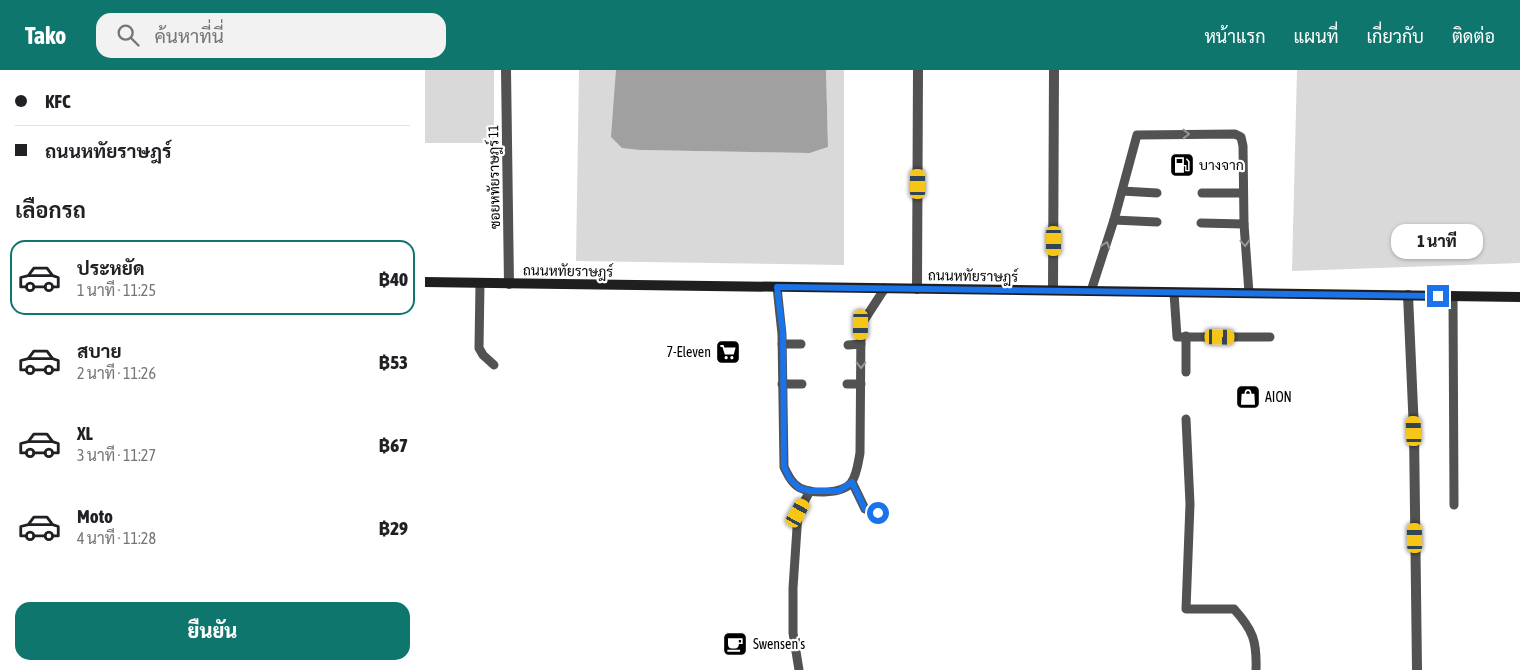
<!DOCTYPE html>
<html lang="th">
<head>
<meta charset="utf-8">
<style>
  :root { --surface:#fff; --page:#f2f2f2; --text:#202124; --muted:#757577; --line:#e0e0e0; --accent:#0f766e }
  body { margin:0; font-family:"Asap Condensed",Sarabun,sans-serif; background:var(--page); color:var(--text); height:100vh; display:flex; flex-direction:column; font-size:19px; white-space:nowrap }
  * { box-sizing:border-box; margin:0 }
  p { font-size:16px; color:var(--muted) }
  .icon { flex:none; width:28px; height:28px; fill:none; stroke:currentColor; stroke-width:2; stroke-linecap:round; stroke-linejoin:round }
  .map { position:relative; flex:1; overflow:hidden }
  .details { display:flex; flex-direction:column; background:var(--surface); width:425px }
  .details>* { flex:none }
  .guide { display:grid; align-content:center; height:110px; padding:0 15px; background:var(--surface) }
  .end { position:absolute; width:22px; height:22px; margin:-11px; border:6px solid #1a73e8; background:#fff; box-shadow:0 0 0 2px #fff }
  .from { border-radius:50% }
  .bubble { position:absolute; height:35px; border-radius:15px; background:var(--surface); box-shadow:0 1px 4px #0004; font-size:16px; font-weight:800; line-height:35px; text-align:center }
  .car { position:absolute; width:15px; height:30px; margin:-15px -8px; border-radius:6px; box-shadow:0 0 4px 1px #0007; background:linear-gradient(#f5c518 24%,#345 0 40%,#f5c518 0 76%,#345 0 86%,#f5c518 0) }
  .guide b { display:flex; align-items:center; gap:18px; height:48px; font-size:19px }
  .guide b+b { border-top:1px solid var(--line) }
  .guide i { width:12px; height:12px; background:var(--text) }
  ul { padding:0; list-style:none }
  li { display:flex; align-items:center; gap:15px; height:75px; margin:0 10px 8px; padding:0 5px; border:2px solid transparent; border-radius:15px }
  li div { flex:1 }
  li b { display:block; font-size:19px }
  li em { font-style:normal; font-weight:800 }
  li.current { border-color:var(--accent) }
  li>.icon { width:45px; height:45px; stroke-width:1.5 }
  h2 { padding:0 15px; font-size:22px; line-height:60px }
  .button { display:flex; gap:10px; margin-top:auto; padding:10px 15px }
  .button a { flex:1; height:58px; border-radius:15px; background:var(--accent); color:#fff; font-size:20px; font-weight:800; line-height:58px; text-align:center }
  header { display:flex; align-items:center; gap:30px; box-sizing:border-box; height:70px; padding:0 25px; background:var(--accent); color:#fff }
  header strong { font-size:24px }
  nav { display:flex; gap:28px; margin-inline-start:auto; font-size:18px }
  .search { width:350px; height:45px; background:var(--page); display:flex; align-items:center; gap:12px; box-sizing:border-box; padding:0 18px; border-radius:15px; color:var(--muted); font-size:19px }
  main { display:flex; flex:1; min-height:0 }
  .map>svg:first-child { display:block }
</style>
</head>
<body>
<header>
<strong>Tako</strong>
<div class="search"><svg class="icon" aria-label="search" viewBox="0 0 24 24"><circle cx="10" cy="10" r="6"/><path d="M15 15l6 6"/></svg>ค้นหาที่นี่</div>
<nav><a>หน้าแรก</a><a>แผนที่</a><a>เกี่ยวกับ</a><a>ติดต่อ</a></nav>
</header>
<main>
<section class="details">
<div class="guide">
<b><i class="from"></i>KFC</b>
<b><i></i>ถนนหทัยราษฎร์</b>
</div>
<h2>เลือกรถ</h2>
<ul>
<li class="current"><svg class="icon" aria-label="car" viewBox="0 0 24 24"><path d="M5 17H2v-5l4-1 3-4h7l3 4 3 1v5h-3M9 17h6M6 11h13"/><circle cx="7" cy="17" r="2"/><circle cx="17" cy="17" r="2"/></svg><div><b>ประหยัด</b><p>1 นาที · 11:25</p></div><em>฿40</em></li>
<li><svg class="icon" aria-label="car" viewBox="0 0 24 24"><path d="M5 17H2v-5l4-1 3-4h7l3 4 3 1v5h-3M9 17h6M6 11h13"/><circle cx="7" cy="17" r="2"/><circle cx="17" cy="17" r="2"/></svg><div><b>สบาย</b><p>2 นาที · 11:26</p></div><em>฿53</em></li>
<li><svg class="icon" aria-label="car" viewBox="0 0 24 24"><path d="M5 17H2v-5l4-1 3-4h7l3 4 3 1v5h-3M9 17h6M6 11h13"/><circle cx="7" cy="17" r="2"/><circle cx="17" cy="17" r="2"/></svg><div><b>XL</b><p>3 นาที · 11:27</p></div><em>฿67</em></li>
<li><svg class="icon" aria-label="car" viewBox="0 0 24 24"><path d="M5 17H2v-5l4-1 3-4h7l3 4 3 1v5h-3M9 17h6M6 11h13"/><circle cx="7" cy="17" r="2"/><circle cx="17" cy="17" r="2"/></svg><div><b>Moto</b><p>4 นาที · 11:28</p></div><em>฿29</em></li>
</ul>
<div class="button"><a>ยืนยัน</a></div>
</section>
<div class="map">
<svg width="1095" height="600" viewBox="0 0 1095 600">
  <rect width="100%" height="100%" fill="#fff"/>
  <g fill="#d9d9d9">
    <rect x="0" y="0" width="69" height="73"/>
    <path d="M154,0H191L215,80L385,83L403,77L401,0H419V195L151,191Z"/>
    <path d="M872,0H1095V193L867,201Z"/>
  </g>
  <path fill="#a0a0a0" d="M191,0H401L403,77L385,83L215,80L197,78L186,67Z"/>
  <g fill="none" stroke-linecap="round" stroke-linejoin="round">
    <g stroke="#525252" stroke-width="9">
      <path d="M697,121L732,123"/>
      <path d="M777,123H818"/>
      <path d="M689,150L732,152"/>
      <path d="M776,153L819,154"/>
      <path d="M55,213L54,278L58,285L69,295"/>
      <path d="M352,217L357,264L359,397C363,405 367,414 375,418C388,424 417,424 426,413C432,405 433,393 435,383L436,255L460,218"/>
      <path d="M666,221L689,150L712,65L810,64L816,67L818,76L819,154L824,223"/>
      <path d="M749,223L752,267H845"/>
      <path d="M1028,226L1029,435"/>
      <path d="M357,274H376"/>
      <path d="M423,275L436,274"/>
      <path d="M761,302V266"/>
      <path d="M357,314H377"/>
      <path d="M422,314H436"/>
      <path d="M761,349L765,434L761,539H809C828,560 832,571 831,600"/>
      <path d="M427,412L440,439L453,443"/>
      <path d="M374,600L368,563V518L373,443L385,421"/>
    </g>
    <g stroke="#525252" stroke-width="10">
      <path d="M81,0L84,214"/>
      <path d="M492,219L493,0"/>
      <path d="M628,220L629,0"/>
      <path d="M983,225L989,361L992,600"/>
    </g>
    <path stroke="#1f1f1f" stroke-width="10" d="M0,212L1095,227"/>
  </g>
  <defs><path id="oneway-chevron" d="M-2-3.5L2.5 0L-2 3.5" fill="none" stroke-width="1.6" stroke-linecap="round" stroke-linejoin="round" transform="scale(1.25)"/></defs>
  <g stroke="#979797">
    <use href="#oneway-chevron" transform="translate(761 64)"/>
    <use href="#oneway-chevron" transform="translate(820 173) rotate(86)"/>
    <use href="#oneway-chevron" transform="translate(681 175) rotate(-72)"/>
    <use href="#oneway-chevron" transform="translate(436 295) rotate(90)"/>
  </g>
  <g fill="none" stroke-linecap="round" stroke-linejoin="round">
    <path stroke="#1a73e8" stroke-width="6" d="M453,443L440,439L427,412L414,421H385L374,418L365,409L359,397L358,264L352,217L1013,226"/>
  </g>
  <defs>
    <symbol id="fuel-square" viewBox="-11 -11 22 22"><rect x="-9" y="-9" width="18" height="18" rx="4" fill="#000" stroke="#fff"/><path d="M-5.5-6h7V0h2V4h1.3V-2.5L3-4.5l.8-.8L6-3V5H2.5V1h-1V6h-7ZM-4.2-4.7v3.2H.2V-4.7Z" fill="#fff"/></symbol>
    <symbol id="supermarket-square" viewBox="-11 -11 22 22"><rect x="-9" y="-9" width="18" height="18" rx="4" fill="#000" stroke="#fff"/><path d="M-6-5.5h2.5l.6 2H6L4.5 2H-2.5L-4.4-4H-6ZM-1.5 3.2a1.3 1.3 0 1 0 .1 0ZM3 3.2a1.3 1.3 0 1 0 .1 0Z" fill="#fff"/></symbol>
    <symbol id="shop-square" viewBox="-11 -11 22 22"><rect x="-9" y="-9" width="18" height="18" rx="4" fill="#000" stroke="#fff"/><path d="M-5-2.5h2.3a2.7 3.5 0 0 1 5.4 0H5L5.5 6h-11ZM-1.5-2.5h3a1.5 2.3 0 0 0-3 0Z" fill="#fff"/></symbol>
    <symbol id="cafe-square" viewBox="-11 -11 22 22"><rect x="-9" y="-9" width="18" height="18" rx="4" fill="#000" stroke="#fff"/><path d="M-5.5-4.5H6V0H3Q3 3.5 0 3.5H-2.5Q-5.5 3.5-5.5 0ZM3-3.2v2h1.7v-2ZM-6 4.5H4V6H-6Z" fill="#fff"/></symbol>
  </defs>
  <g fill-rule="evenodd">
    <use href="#fuel-square" x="743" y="81" width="28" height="28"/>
    <use href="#supermarket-square" x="289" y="268" width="28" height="28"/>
    <use href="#shop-square" x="809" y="313" width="28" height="28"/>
    <use href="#cafe-square" x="296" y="560" width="28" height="28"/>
  </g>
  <g text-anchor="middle" stroke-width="4.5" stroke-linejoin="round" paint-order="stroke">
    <g font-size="14" fill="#000" stroke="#fff" text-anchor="start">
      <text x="774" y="100">บางจาก</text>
      <text x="286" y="287" text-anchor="end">7-Eleven</text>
      <text x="840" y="332">AION</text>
      <text x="328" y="579">Swensen's</text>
    </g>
    <g font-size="14" fill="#000" stroke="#fff">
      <text transform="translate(69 107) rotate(-91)" y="5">ซอยหทัยราษฎร์ 11</text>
      <text transform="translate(143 201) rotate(1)" y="5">ถนนหทัยราษฎร์</text>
      <text transform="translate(548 206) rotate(1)" y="5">ถนนหทัยราษฎร์</text>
    </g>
  </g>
</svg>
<i class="end from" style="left:453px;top:443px"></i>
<i class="end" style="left:1013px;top:226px"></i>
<div class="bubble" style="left:966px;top:154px;width:92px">1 นาที</div>
<i class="car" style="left:493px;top:114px;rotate:0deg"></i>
<i class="car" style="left:629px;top:171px;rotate:180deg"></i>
<i class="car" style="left:436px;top:255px;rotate:181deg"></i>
<i class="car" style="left:795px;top:267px;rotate:91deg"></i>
<i class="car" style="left:989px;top:361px;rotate:358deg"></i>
<i class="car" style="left:373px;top:443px;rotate:29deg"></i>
<i class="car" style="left:990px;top:468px;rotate:359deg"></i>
</div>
</main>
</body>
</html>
